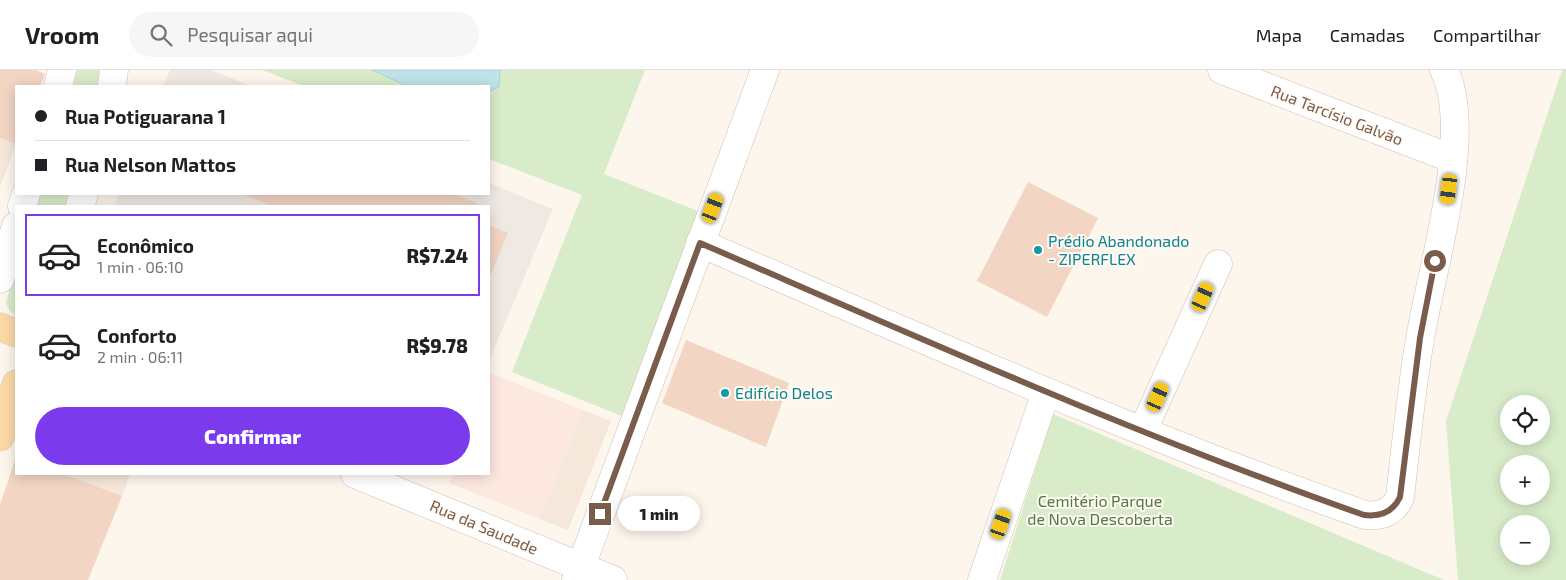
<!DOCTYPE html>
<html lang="pt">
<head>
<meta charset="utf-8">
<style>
  :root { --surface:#fff; --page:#f6f6f6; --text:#202124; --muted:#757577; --line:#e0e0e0; --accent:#7c3aed }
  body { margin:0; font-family:"Exo 2",sans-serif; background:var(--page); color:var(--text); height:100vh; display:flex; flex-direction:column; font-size:19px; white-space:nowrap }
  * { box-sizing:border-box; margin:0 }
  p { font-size:16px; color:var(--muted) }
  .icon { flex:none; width:28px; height:28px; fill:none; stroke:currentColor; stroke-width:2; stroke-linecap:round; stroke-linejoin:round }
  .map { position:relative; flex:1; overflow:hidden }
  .drawer { position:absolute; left:15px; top:135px; width:475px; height:270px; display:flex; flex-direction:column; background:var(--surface); border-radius:0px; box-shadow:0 2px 12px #0003 }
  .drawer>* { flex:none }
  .banner { position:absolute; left:15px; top:15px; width:475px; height:110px; border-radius:0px; box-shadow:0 2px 12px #0003; display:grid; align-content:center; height:110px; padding:0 20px; background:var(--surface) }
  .controls { position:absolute; left:1500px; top:325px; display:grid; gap:10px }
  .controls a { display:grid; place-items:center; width:50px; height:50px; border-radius:50%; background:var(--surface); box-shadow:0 2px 12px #0003; font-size:25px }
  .end { position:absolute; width:22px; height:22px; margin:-11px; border:6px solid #7a5c4d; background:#fff; box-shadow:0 0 0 2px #fff }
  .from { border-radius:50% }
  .bubble { position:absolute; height:35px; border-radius:18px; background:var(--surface); box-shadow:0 2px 12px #0003; font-size:16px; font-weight:800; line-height:35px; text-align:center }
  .car { position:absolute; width:15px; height:30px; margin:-15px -8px; border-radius:6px; box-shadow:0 0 4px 1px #0007; background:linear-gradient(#f5c518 24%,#345 0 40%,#f5c518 0 76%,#345 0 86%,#f5c518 0) }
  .banner b { display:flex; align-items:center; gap:18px; height:48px; font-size:19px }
  .banner b+b { border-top:1px solid var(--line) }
  .banner i { width:12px; height:12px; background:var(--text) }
  ul { padding:9px 0 0; list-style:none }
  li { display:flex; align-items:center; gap:15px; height:82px; margin:0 10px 8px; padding:0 10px; border:2px solid transparent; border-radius:0px }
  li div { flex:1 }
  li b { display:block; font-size:19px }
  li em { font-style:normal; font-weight:800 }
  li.current { border-color:var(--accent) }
  li>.icon { width:45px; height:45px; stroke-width:1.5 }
  .primary-button { display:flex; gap:10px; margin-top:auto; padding:10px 20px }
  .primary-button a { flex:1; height:58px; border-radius:30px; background:var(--accent); color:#fff; font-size:20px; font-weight:800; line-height:58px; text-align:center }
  header { display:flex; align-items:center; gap:30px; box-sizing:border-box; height:70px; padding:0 25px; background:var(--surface); border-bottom:1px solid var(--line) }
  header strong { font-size:24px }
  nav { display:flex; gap:28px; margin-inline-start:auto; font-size:18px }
  .search { width:350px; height:45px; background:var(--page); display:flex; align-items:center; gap:12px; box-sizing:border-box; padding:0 18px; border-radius:28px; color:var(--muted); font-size:19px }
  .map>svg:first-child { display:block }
</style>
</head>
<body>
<header>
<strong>Vroom</strong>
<div class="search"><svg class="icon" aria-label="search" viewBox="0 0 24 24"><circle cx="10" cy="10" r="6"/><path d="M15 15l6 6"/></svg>Pesquisar aqui</div>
<nav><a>Mapa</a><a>Camadas</a><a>Compartilhar</a></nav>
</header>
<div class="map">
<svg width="1566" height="510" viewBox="0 0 1566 510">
  <rect width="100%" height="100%" fill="#fdf6ec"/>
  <g fill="#f5e8da">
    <path d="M0,68L16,74L1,115H0Z"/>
    <path d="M583,340L611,351L568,460L539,449Z"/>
    <path d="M64,404H130L122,426Z"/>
  </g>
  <path fill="#fde8e0" d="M489,303L583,340L539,449L449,413L453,404H489Z"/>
  <g fill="#efe9e4">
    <path d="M170,0H211L251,16H163Z"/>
    <path d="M489,113L553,139L489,291V136H114L119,124H489Z"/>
  </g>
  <g fill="#d8ecc9" fill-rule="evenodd">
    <path d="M77,0H103V16H72Z"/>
    <path d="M262,0H645L604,104L708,145L627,348L512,302L582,125L489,89V16H304Z"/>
    <path d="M1562,0H1566V510H1458L1446,351ZM1509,334H1541V366H1509ZM1509,394H1541V426H1509ZM1509,454H1541V486H1509Z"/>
    <path d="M38,124H69L65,136H34Z"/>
    <path d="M16,194V245L10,241L6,234Z"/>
    <path d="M1053,344L1444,510H1000Z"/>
  </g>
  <path fill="#bfe3e8" stroke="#a5d3da" d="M372,0H500L499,17L489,21V16H407Z"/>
  <g fill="#f3d5c3">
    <path d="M0,0H36L45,4L40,16H16V74L0,68Z"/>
    <path d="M1028,112L1098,148L1047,247L977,211Z"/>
    <path d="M242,124H454L477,133L476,136H272Z"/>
    <path d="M489,155L508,163L489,209Z"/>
    <path d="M686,270L789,313L766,377L662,333Z"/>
    <path d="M16,387V404H64L122,426L88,510H0V435Z"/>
  </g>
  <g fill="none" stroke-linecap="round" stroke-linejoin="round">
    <defs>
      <g id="minor">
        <path d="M1222,0L1453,89"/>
        <path d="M58,16L62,0"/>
        <path d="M112,16L114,0"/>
        <path d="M22,136L26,124"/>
        <path d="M80,136L84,124"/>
        <path d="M700,173C920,268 1139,366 1365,445C1381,447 1394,442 1400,427C1406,374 1411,321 1420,269C1431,200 1475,62 1444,0"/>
        <path d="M0,209L16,156"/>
        <path d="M1143,360L1218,194"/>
        <path d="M355,404L613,510"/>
        <path d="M576,510L765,0"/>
        <path d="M982,510L1046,322"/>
      </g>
      <g id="major">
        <path d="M0,257L16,263"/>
        <path d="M0,367L16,314"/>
      </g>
    </defs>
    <use href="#minor" stroke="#d1beb0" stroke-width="29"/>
    <use href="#major" stroke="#dad1cd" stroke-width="29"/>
    <use href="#minor" stroke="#fff" stroke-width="28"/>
    <use href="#major" stroke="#fbd9a5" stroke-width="28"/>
  </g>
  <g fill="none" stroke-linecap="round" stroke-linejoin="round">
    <path stroke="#7a5c4d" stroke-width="6" d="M600,444L700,173C920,268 1139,366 1364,445C1381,447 1393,442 1400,427L1420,268L1435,191"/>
  </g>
  <g fill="#0f9aa8" stroke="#fffaf3" stroke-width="2">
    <circle cx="1038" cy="180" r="5"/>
    <circle cx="725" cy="323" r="5"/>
  </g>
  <g text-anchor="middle" stroke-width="4" stroke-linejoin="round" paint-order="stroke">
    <g font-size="16" fill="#7a5c4d" stroke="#fffaf3">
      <text transform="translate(1337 45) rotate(21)" y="6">Rua Tarcísio Galvão</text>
      <text transform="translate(484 457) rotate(23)" y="6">Rua da Saudade</text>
    </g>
    <g font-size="16" fill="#0d838f" stroke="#fffaf3" text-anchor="start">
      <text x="1048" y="177">Prédio Abandonado<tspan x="1048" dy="18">- ZIPERFLEX</tspan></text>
      <text x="735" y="329">Edifício Delos</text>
    </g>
    <g font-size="16" fill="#537a41" stroke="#fffaf3">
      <text x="1100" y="437">Cemitério Parque<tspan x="1100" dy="18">de Nova Descoberta</tspan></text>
    </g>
  </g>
</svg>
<div class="controls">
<a><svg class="icon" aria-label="locate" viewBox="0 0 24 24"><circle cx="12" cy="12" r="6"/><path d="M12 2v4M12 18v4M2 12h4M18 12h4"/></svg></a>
<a>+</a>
<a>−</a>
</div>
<i class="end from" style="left:1435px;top:191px"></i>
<i class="end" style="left:600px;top:444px"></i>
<div class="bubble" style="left:618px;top:426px;width:82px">1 min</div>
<i class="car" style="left:1449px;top:119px;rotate:187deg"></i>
<i class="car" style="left:713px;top:138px;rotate:21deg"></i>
<i class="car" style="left:1203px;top:227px;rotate:24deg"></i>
<i class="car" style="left:1158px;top:327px;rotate:24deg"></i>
<i class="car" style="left:1001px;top:454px;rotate:19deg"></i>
<div class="banner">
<b><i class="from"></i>Rua Potiguarana 1</b>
<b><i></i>Rua Nelson Mattos</b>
</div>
<section class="drawer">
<ul>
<li class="current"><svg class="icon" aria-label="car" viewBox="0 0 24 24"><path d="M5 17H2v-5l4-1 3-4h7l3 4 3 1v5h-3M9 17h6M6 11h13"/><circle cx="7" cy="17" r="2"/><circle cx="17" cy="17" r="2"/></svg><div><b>Econômico</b><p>1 min · 06:10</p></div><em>R$7.24</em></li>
<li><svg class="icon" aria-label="car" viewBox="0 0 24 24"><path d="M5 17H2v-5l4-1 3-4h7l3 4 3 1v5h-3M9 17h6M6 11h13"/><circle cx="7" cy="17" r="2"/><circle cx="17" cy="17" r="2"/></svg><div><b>Conforto</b><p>2 min · 06:11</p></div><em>R$9.78</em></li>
</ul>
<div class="primary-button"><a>Confirmar</a></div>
</section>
</div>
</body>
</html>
